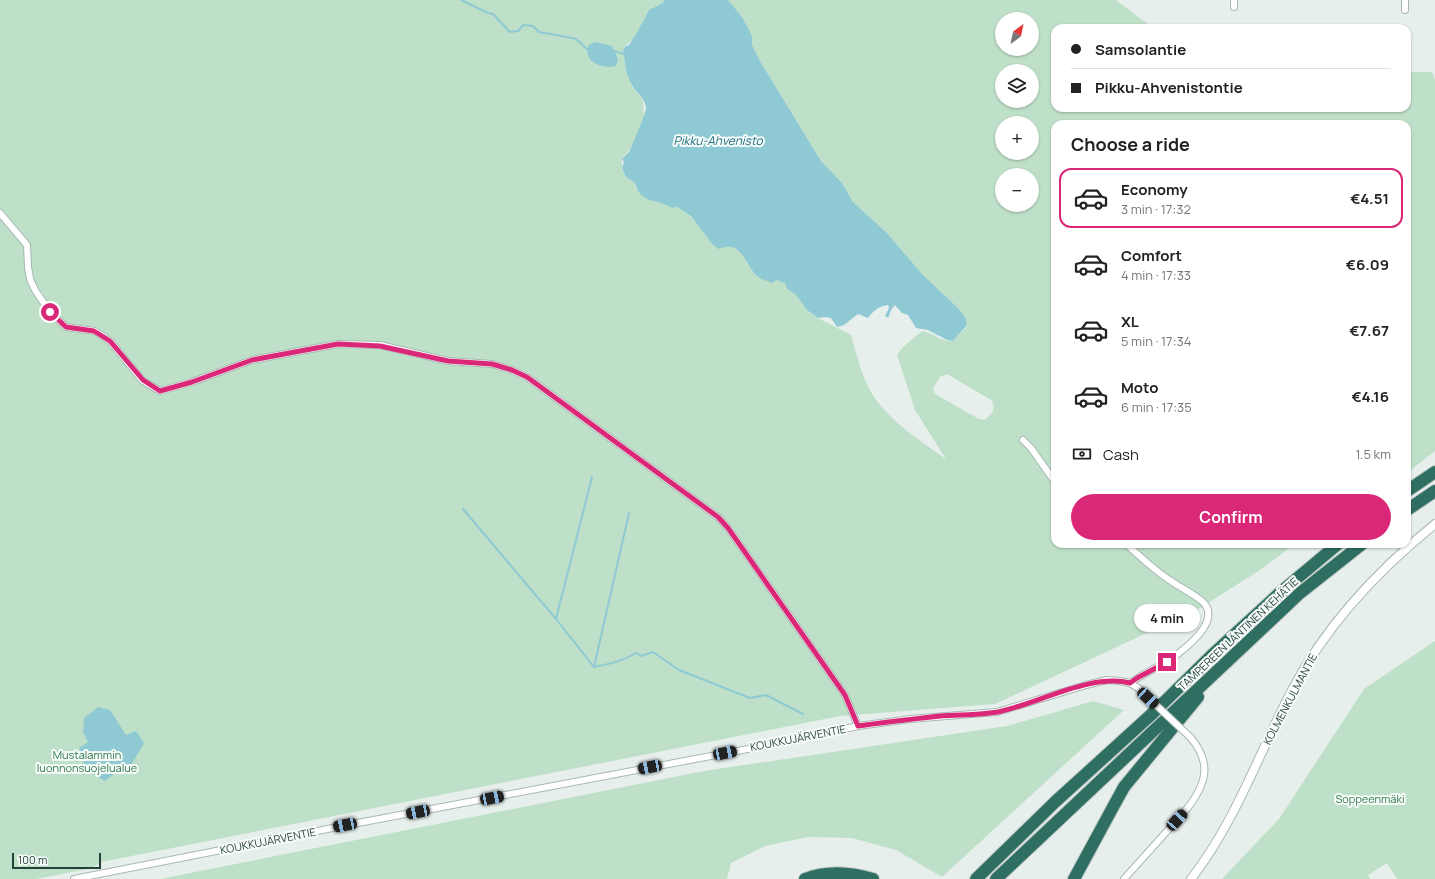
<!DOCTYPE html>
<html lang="en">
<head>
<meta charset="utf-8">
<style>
  :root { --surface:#fff; --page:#f2f2f2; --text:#222; --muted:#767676; --line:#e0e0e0; --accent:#db2777 }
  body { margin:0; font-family:Manrope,sans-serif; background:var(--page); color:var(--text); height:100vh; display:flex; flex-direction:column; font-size:15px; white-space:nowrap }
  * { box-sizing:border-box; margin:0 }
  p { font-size:13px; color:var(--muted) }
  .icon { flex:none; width:22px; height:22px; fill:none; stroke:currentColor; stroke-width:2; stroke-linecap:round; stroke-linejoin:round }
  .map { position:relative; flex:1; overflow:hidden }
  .sheet { position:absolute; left:1051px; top:120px; width:360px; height:428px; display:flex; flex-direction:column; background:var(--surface); border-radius:12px; box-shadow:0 1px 3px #0004 }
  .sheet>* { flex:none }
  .banner { position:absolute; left:1051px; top:24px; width:360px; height:88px; border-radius:12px; box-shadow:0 1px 3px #0004; display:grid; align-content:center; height:88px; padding:0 20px; background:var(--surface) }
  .needle { width:26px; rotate:33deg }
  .fabs { position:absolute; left:995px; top:12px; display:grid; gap:8px }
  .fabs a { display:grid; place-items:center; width:44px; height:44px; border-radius:50%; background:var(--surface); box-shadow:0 1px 3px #0004; font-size:20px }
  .scale { position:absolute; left:12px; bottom:10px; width:89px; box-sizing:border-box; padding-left:4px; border:2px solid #24423a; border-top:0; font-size:11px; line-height:14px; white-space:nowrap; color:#24423a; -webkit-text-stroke:3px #f7fbf9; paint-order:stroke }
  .end { position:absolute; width:18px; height:18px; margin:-9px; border:5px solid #db2777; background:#fff; box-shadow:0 0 0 2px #fff }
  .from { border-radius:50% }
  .bubble { position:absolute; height:28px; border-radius:14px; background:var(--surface); box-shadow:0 1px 3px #0004; font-size:13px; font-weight:700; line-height:28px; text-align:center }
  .car { position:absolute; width:12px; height:24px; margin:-12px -6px; border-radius:5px; box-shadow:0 0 3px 1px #0007; background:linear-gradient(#222 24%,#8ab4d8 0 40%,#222 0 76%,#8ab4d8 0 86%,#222 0) }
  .banner b { display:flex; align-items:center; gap:14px; height:38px; font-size:15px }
  .banner b+b { border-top:1px solid var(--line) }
  .banner i { width:10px; height:10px; background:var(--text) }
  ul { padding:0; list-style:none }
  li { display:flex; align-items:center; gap:12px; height:60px; margin:0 8px 6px; padding:0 12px; border:2px solid transparent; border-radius:12px }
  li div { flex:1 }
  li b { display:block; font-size:15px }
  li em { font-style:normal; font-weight:700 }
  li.on { border-color:var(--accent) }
  li>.icon { width:36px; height:36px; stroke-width:1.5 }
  h2 { padding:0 20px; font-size:18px; line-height:48px }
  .pay { display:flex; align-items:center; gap:10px; height:44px; padding:0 20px; font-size:15px }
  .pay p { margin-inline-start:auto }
  .cta { display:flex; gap:8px; margin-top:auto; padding:8px 20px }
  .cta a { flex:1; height:46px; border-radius:24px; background:var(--accent); color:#fff; font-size:16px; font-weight:700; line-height:46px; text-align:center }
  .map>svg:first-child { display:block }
</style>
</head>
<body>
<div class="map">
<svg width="1435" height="879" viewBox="0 0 1435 879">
  <rect width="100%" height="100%" fill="#e6efeb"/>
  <g fill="#bfe0c8" fill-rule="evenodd">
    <path d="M0,0H664L663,3L649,10L635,36L623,49L627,75L632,86L643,100L644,117L633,145L622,159V168L626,177L635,183L636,189L655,201L665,204L672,208L677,207L691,216L702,230L723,247H731L740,251L753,270L785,283L787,289L795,294L807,310L816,317L851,335C858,359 864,387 881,406C899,427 923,443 946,459L915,410L897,355L903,347L922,331C934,333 940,342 953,341L967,326L958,308L923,275L887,233L853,202L842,183L821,161L760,61L752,45V36L728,0H1116L1153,28H1055V108H1407V72H1432L1435,80V451L1407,473V124H1055V544H1295L1260,570L1200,608L995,704L840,716L101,862L92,868L37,879H0ZM1002,19H1032V49H1002ZM1002,71H1032V101H1002ZM1002,123H1032V153H1002ZM1002,175H1032V205H1002ZM947,374L991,400C997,408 992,415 984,420L979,419L935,394L933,388L940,377Z"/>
    <path d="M1435,641V879H1397L1387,863L1368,875L1370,879H1222L1279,819L1364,689Z"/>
    <path d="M1093,701L1124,710L942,877L896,850L852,838L809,837L765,846L731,863L727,879H160L704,771L1007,726Z"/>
  </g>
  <g fill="#8ec9d4">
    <path d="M664,0H728L742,17L752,36V45L760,61L821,161L842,183L853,202L887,233L923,275L958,308L965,317L967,325L953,341L947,340L928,330L916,328L908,315L902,313L895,305L891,310L888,318L885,316L889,308L888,305C879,306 873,311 868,318L858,314L844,325L837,327L831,318L825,317L818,318L807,310L795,294L787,289L785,283L776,280L772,283C767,281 760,279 757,276C745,265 742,239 719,249L714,246L691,216L677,207L672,208C656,198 640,204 635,183L626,177L622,168L624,162L622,159C625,156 627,154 629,152C631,149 646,112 646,109C646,98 636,93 632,85C625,75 625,61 623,49L626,46L629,45L633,38L635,36L649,10L663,3Z"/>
    <path d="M595,42L612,46L618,59L616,66C603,70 581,61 589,45Z"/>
    <path d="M98,707L110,710L126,735L136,731L144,743L126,774L116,772L105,781L86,770L79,748L88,742L83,732L84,718Z"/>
  </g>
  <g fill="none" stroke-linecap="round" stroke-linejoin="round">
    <g stroke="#8ec9d4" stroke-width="2">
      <path d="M461,0L488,13L493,14L510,32L518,31L523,25L533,26L539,32L562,36L576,39L587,49"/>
      <path d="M614,51L624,54"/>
      <path d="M463,509L556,619L594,667"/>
      <path d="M556,619L592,477"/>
      <path d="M594,667C609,664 623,661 636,653L641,656L653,652L679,670L750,698L766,695L803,714"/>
      <path d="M594,667L629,513"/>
    </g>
    <defs>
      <g id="minor">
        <path d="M1234,0V7"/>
        <path d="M1405,0V10"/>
        <path d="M0,213L27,245L28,267L30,279L35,290L50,312L66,327L95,331L110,341L143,381L160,391L192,382L252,360L338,344L380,345L448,361L492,364L512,370L527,377L718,517L728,528L845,695L858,726"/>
        <path d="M1023,440L1031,448L1055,482"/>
        <path d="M1126,544C1140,556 1155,571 1171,581C1181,588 1192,593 1202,601C1221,618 1193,642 1179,653C1164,665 1145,672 1130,683"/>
        <path d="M74,879L358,823L769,745L858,726L910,719L997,712L1086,685L1107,680L1120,681L1130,683L1138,688"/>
        <path d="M1124,879L1186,810C1206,785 1213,763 1190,737"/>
      </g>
      <path id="tertiary" d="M1191,879C1235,823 1259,753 1292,690C1327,624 1378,570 1435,524"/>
      <g id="motorway">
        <path d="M1407,491L1435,472"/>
        <path d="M1407,510L1435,491"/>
        <path d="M805,879C828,870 850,872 873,879"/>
        <path d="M976,879L1055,802L1153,713L1211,656L1283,590L1338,544"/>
        <path d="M996,879L1300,593L1362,544"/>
        <path d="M1074,879L1113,807L1124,787L1198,697"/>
      </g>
    </defs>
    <use href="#minor" stroke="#a8b8b2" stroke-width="8"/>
    <use href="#tertiary" stroke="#a8b8b2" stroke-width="10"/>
    <use href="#motorway" stroke="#c2cac8" stroke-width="14"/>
    <use href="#minor" stroke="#fff" stroke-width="6"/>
    <use href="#tertiary" stroke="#fff" stroke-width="8"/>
    <use href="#motorway" stroke="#2f6f62" stroke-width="12"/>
    <defs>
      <path id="minor-bridge" d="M1138,688L1190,737"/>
    </defs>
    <use href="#minor-bridge" stroke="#a8b8b2" stroke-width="8" stroke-linecap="butt"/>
    <use href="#minor-bridge" stroke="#fff" stroke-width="6"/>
  </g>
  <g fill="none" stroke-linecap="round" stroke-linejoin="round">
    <path stroke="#db2777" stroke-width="5" d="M50,312L66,327L94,331L110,341L143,380L160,391L192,382L252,360L338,344L380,346L448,361L492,364L512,370L527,377L718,517L728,528L845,695L858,726C886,722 913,719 940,716C959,715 979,715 998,712C1037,704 1091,673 1130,683L1137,678L1167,662"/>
  </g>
  <g text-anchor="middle" stroke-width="4" stroke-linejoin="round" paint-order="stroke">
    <g font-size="11" fill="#24423a" stroke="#f7fbf9">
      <text transform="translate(1238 634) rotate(-43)" y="4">TAMPEREEN LÄNTINEN KEHÄTIE</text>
      <text transform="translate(1290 699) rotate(-62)" y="4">KOLMENKULMANTIE</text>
      <text transform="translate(798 738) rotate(-11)" y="4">KOUKKUJÄRVENTIE</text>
      <text transform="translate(268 841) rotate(-11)" y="4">KOUKKUJÄRVENTIE</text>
    </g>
    <g font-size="11" fill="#2d7a4b" stroke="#f7fbf9">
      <text x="87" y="759">Mustalammin<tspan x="87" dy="13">luonnonsuojelualue</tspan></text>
      <text x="1370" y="803">Soppeenmäki</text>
    </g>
    <g font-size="12" font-style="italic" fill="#1c6f80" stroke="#f7fbf9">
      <text x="718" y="145">Pikku-Ahvenisto</text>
    </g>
  </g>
</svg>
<div class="fabs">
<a><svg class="needle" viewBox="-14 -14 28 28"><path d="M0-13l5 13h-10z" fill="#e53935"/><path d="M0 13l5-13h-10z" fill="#767676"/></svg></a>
<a><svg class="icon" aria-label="layers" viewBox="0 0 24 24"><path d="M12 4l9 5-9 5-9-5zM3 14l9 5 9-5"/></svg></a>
<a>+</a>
<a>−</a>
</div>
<div class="scale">100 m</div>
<i class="end from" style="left:50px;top:312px"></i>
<i class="end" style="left:1167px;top:662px"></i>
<div class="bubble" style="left:1134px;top:604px;width:66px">4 min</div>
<i class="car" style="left:1148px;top:698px;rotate:133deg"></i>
<i class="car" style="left:725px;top:753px;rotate:79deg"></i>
<i class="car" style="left:650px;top:767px;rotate:259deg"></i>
<i class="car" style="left:492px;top:798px;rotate:79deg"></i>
<i class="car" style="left:418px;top:812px;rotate:259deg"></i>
<i class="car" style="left:1177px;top:820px;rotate:42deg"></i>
<i class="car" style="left:345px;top:825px;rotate:259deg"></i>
<div class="banner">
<b><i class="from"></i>Samsolantie</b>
<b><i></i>Pikku-Ahvenistontie</b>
</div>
<section class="sheet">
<h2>Choose a ride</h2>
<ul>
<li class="on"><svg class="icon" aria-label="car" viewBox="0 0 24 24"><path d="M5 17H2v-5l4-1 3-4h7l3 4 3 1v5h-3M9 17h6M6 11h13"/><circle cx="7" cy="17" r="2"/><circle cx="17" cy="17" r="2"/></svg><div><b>Economy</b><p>3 min · 17:32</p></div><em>€4.51</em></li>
<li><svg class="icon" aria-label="car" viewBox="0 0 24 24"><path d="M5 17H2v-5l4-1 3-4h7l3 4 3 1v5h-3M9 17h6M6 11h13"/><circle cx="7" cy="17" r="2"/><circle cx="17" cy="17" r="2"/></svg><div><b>Comfort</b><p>4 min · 17:33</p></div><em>€6.09</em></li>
<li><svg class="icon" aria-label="car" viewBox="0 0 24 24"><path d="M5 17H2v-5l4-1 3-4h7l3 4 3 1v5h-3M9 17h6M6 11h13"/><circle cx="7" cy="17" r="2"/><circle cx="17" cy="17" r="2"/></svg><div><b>XL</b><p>5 min · 17:34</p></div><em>€7.67</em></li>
<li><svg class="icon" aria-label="car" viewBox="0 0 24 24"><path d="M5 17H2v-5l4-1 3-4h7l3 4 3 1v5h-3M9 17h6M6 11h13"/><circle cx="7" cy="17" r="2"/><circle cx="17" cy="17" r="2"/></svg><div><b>Moto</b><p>6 min · 17:35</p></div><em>€4.16</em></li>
</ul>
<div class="pay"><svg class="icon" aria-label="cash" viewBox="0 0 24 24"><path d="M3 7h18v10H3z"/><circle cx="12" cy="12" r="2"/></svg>Cash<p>1.5 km</p></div>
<div class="cta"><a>Confirm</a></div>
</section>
</div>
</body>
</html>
